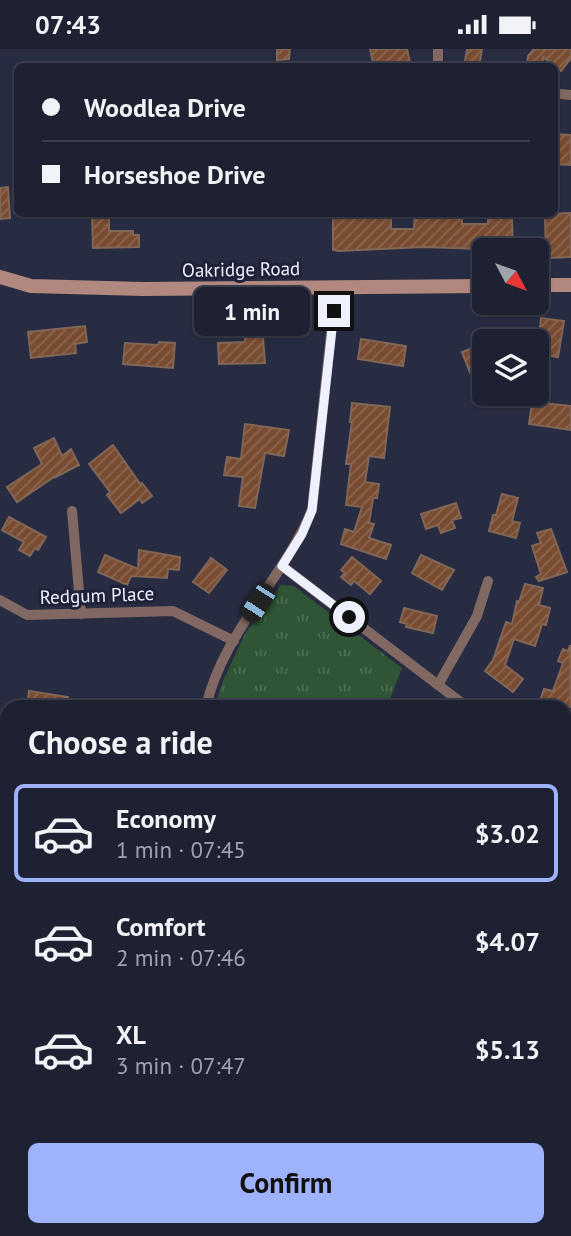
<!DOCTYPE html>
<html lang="en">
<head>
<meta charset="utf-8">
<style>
  :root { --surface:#1e2132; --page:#26293a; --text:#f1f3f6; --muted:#a1a3ac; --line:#3c3e4d; --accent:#9fb3fd }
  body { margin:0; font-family:"PT Sans",sans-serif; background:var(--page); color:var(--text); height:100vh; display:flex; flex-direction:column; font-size:26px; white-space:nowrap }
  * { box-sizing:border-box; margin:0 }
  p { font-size:23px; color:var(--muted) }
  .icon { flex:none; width:38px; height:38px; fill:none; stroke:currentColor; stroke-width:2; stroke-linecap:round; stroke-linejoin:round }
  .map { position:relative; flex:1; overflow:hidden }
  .sheet { position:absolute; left:0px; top:651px; width:572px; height:537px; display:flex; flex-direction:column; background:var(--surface); border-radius:21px 21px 0 0; box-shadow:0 2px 5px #0004,0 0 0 2px var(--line) }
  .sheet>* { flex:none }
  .top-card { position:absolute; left:14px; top:14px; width:544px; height:154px; border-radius:10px; box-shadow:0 2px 5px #0004,0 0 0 2px var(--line); display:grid; align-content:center; height:154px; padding:0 28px; background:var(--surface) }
  .needle { width:46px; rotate:131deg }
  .tools { position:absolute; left:472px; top:189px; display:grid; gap:14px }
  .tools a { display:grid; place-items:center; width:77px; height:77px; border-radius:10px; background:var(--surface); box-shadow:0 2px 5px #0004,0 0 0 2px var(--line); font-size:35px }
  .end { position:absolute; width:32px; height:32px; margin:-16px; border:9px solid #eef1fd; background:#111; box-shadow:0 0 0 4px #111 }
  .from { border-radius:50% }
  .bubble { position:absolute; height:49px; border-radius:10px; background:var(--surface); box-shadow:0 2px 5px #0004,0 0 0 2px var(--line); font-size:23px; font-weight:600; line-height:49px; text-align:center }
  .car { position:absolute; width:21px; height:42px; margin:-21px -10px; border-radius:9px; box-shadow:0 0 5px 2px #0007; background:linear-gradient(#222 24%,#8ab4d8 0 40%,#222 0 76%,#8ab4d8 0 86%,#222 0) }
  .top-card b { display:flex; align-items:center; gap:24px; height:66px; font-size:26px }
  .top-card b+b { border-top:2px solid var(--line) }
  .top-card i { width:18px; height:18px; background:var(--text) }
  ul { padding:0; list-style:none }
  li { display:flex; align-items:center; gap:21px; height:98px; margin:0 14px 10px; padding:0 14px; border:4px solid transparent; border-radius:10px }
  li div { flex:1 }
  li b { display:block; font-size:26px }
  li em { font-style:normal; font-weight:600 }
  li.current { border-color:var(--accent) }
  li>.icon { width:63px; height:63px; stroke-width:1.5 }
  h2 { padding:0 28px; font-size:32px; line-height:84px }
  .primary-button { display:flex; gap:14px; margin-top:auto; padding:14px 28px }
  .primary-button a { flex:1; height:80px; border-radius:10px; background:var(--accent); color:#111; font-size:28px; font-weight:600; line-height:80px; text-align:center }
  .status { display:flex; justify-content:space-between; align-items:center; height:49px; padding:0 35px; background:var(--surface); direction:ltr }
  .status svg { height:19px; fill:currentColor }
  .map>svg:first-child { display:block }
</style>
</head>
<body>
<div class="status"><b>07:43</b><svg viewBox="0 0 49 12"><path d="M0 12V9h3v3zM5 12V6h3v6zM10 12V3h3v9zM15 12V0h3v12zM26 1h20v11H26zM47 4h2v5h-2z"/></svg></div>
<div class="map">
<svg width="571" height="1187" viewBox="0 0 571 1187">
  <defs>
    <pattern id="park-tufts" width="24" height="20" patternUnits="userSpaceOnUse" patternTransform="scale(1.75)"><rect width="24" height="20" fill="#2f5536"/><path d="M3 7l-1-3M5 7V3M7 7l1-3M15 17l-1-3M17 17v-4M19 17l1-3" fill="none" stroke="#4d6e54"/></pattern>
    <pattern id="building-hatch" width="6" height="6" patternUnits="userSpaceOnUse" patternTransform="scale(1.75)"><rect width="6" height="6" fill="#794c31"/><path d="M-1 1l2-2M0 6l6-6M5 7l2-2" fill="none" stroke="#8c6650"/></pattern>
  </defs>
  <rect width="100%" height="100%" fill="#282c42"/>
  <path fill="url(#park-tufts)" d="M281,536L294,537L402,619L387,658H215L222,634L246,583Z"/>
  <g fill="url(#building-hatch)" stroke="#806657" stroke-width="2">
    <path d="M277,0H290L289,10L277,11Z"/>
    <path d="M370,0H407L411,18H374Z"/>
    <path d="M467,0H482L479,18H464Z"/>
    <path d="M534,0H571V9L561,22L543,8L542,18H527L528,7Z"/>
    <path d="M555,85L571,86V116L555,115Z"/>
    <path d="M8,138L10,169L0,170V139Z"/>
    <path d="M92,164H109V182H133V186H139V198L93,199Z"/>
    <path d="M333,164H391V180H414L415,164L462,167V175H488V168L512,167L513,201L424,198L339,202L333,201Z"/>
    <path d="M571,164V208L546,209L545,165Z"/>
    <path d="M541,269L564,272L558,308L537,305Z"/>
    <path d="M245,276H262L265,314L219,315L218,294L245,293Z"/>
    <path d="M85,277L87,293L75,295L76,304L31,309L28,283Z"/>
    <path d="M361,290L406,297L403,317L358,310Z"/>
    <path d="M159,293L175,294L173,319L123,315L125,294L158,296Z"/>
    <path d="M485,294V321L471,326L462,303Z"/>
    <path d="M532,353L571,357V381L529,375Z"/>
    <path d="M352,354L390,358L384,409L369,407L365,433L379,435L377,449H373L369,474L374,475L369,489L391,496L386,510L341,495L345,480L354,483L362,458L346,456L351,415H346L352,373H350Z"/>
    <path d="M245,375L289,381L284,407L265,404L255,459L239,457L243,428L224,426L227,408L241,410Z"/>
    <path d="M54,389L62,407L71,400L79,416L56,428L57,426L17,453L7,438L42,415L34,399Z"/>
    <path d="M113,396L141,436L142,434L152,447L142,454L140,450L121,464L107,446L110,443L89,415Z"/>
    <path d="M502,445L518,449L512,472L520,474L516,489L489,482L493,466H496Z"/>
    <path d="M456,454L461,469L452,471L455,479L441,484L438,476L426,480L421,465Z"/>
    <path d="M9,468L46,488L38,501L35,499L30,507L19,501L24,493L2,481Z"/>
    <path d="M551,480L567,523L539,532L536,528L541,525L532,497L541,494L537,484Z"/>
    <path d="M139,501L180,508L179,521L168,520L167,529L131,527L127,536L98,523L105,506L138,520Z"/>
    <path d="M421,506L454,521L442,541L412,524Z"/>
    <path d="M352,508L381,532L370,545L354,532L351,536L341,528L345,524L341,521Z"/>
    <path d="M211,509L227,521L209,544L193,533Z"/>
    <path d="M525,535L543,539L539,556L550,559L546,576L542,575L535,597L514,590L505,616L523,630L513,643L485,622L493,611L506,573L512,575L517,552L519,553Z"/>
    <path d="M404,559L437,567L433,584L406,578L407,575L400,573Z"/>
    <path d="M570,596L571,658H538L544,640L553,642L563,614L558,612L563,600L568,602Z"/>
    <path d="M29,642L68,648L66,658H27Z"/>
  </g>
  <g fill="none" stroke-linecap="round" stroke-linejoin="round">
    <g stroke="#816862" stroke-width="10">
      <path d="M438,0V18"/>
      <path d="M561,45L571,46"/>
      <path d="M72,462L81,565"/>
      <path d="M282,517L467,658"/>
      <path d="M0,551L27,566L173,562L234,592"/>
      <path d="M438,636L477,567L488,532"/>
      <path d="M206,658C222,585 284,529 312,461L336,238"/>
      <path d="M565,700L571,702"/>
      <path d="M3,710H7"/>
      <path d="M565,930L571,927"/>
      <path d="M565,1117L571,1114"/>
    </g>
    <g stroke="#b0887f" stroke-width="14">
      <path d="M0,228L31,237L143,240L485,237"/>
      <path d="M537,236H571"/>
    </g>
  </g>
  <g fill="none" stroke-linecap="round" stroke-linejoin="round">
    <path stroke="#eef1fd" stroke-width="9" d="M334,262L312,461L302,485L282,517L349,568"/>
  </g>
  <g text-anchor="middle" stroke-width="6" stroke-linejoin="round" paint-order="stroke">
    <g font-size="19" fill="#eef1fd" stroke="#1e2238">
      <text transform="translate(241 220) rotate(-1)" y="7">Oakridge Road</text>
      <text transform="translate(97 546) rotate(-2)" y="7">Redgum Place</text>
    </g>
  </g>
</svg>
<div class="tools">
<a><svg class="needle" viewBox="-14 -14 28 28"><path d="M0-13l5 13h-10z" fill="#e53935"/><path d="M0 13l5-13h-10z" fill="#a1a3ac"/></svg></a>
<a><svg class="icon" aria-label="layers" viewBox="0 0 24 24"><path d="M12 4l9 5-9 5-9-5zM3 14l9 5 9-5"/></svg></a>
</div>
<i class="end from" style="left:349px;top:568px"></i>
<i class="end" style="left:334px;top:262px"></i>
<div class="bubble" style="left:194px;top:238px;width:116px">1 min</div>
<i class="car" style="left:258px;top:554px;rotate:213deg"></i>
<div class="top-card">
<b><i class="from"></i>Woodlea Drive</b>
<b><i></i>Horseshoe Drive</b>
</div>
<section class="sheet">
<h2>Choose a ride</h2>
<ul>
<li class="current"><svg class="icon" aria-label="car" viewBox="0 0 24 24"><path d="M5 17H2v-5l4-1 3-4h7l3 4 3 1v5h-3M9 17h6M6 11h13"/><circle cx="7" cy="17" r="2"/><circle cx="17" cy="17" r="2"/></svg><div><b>Economy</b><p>1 min · 07:45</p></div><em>$3.02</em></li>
<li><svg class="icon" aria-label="car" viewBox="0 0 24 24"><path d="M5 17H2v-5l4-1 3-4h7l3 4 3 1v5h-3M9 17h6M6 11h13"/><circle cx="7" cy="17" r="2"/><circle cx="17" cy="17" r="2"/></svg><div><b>Comfort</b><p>2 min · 07:46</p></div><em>$4.07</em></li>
<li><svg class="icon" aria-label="car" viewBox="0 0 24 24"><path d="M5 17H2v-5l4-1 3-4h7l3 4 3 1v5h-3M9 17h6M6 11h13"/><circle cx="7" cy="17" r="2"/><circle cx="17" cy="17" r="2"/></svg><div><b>XL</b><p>3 min · 07:47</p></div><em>$5.13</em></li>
</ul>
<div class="primary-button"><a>Confirm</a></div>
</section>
</div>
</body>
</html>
